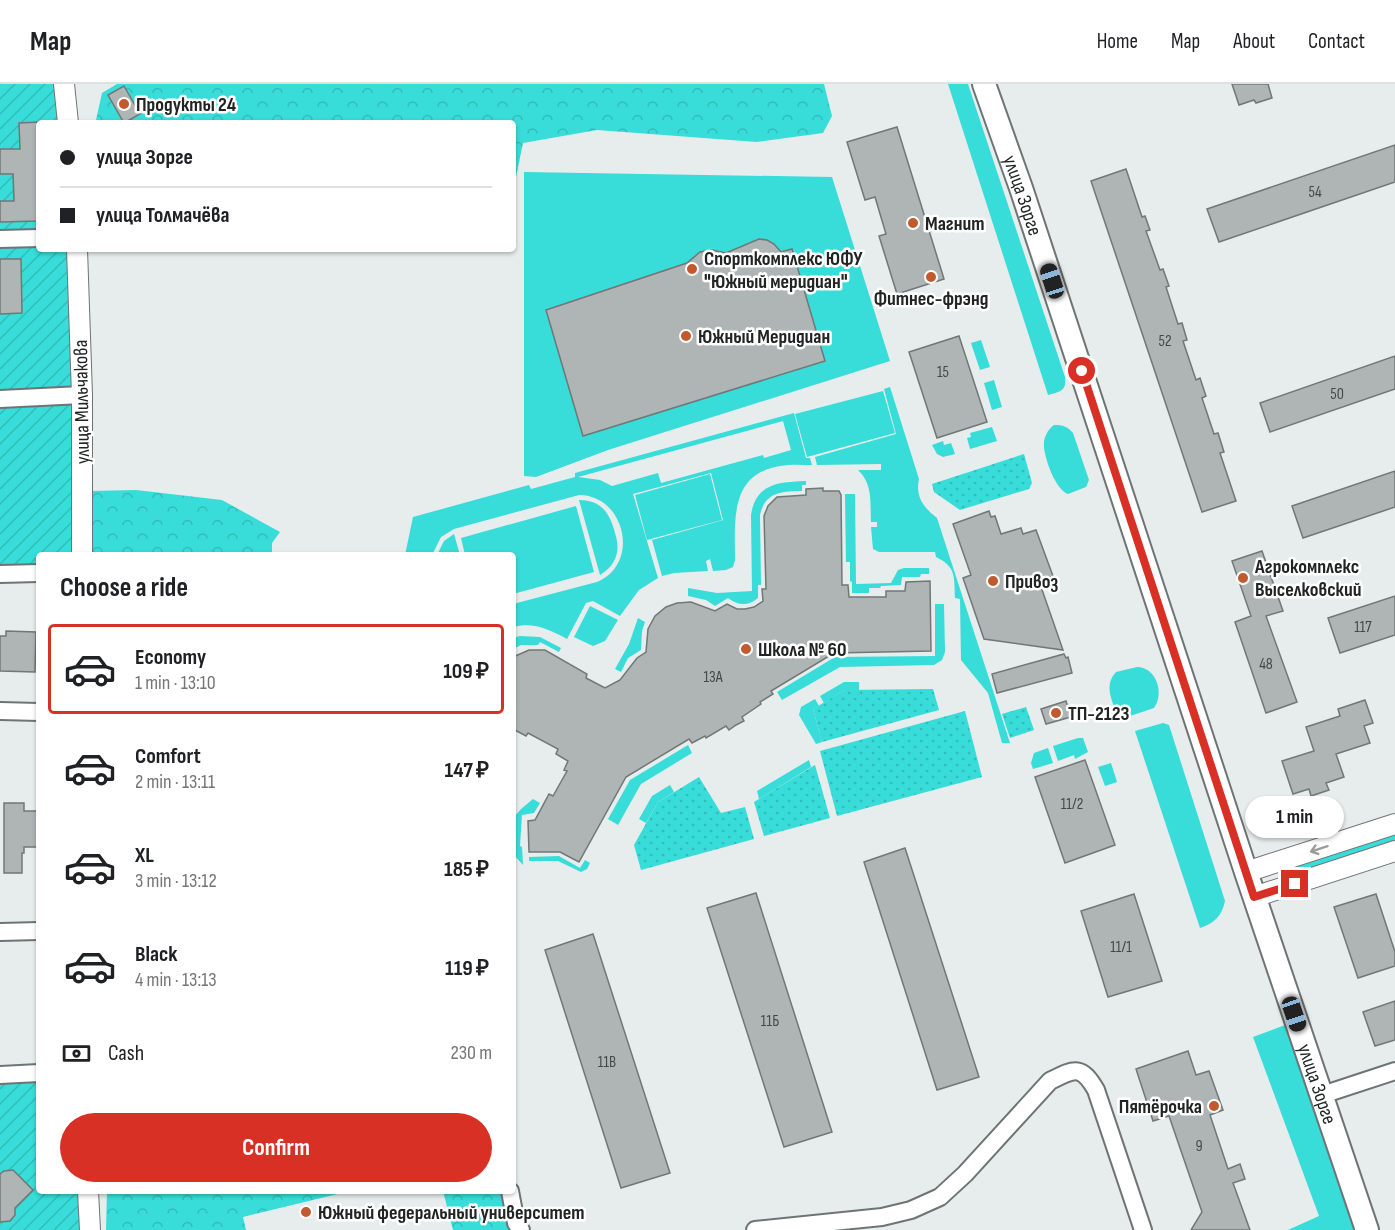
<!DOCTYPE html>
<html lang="en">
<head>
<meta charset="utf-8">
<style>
  :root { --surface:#fff; --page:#f2f2f2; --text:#202124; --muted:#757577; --line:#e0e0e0; --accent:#d93025 }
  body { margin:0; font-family:"Sofia Sans Condensed",sans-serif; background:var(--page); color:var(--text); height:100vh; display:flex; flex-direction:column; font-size:22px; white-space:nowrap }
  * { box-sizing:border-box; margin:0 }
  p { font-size:20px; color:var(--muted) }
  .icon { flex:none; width:33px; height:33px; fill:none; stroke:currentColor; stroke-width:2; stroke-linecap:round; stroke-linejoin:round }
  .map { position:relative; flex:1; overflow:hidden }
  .panel { position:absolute; left:36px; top:468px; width:480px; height:642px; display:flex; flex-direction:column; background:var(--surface); border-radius:6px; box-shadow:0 2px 4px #0004 }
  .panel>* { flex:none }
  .guide { position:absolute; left:36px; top:36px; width:480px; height:132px; border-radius:6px; box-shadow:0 2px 4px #0004; display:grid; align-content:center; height:132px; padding:0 24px; background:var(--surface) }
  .end { position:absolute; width:27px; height:27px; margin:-14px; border:8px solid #d93025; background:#fff; box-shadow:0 0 0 3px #fff }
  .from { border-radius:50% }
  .bubble { position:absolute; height:42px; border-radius:21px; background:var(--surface); box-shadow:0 2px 4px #0004; font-size:20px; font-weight:700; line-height:42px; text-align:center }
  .car { position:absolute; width:18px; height:36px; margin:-18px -9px; border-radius:8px; box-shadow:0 0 4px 2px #0007; background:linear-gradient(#222 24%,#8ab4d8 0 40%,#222 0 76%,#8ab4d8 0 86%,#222 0) }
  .guide b { display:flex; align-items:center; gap:21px; height:57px; font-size:22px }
  .guide b+b { border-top:2px solid var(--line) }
  .guide i { width:15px; height:15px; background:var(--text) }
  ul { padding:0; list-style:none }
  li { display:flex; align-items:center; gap:18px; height:90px; margin:0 12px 9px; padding:0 12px; border:3px solid transparent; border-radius:6px }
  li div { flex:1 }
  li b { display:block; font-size:22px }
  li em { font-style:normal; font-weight:700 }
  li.selected { border-color:var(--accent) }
  li>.icon { width:54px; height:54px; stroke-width:1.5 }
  h2 { padding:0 24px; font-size:27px; line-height:72px }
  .pay { display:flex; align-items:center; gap:15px; height:66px; padding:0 24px; font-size:22px }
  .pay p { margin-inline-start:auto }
  .action { display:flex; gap:12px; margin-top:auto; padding:12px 24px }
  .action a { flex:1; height:69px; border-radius:36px; background:var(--accent); color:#fff; font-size:24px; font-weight:700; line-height:69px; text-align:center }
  header { display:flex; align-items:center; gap:36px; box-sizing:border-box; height:84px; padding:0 30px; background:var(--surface); border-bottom:2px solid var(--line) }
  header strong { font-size:28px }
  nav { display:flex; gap:33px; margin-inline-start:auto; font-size:21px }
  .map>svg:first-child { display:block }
</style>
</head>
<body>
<header>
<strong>Map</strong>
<nav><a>Home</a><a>Map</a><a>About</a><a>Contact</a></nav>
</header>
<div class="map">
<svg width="1395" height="1146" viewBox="0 0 1395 1146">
  <defs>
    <pattern id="forest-crowns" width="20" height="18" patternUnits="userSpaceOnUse" patternTransform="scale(1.5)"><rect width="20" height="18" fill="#38dcd8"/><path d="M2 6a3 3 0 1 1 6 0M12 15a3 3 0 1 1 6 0" fill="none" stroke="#31bdb9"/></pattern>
    <pattern id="park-dots" width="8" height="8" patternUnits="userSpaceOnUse" patternTransform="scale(1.5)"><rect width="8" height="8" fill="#38dcd8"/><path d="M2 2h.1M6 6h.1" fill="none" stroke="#31bdb9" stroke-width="1.8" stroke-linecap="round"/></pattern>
    <pattern id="garden-furrows" width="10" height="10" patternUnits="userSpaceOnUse" patternTransform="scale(1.5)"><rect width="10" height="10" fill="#38dcd8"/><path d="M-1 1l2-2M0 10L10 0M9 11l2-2" fill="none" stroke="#31bdb9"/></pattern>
  </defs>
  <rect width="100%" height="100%" fill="#e6edec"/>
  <g fill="#38dcd8" fill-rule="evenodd">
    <path d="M948,0H968L1065,293C1067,307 1060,308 1048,311Z"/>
    <path d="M524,88L832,93L890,277L608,366L536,393L524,392Z"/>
    <path d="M981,256L990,283L980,286L971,259Z"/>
    <path d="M994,296L1002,323L992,326L984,299Z"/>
    <path d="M890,303L919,395C915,413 924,424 937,434L1010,659H1002L988,609L961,576L960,515L955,514C954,494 957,483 936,473L935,468H879L873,465L871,443H877V438H871C870,418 873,400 858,386H881V380L817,381L815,373L896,350L884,305Z"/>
    <path d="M883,307L895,349L807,373L795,330Z"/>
    <path d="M794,329L806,374H810L812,381C802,381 790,380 780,382C729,390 735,438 735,476L733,483L726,486L713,487L710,475L706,477L708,487L674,489L662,492L652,456L723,436L711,389L633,410L658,494L639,506L620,532L593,517L586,519L567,555C548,545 534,538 513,543V520L597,498C641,480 625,411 579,411L454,445L441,453L432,471H405L413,433L529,401L531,405L575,393V389ZM783,337L791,366L764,374L763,371L661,399L658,389L612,402L600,396L578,393Z"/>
    <path d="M1054,341C1063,341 1067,342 1073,349L1089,396L1086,403L1068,410C1056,406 1045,376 1044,363C1043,355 1047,346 1054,341Z"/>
    <path d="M992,343L997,357L970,365L967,354L971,353L970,349Z"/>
    <path d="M943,357L944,361L951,359L955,370L943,373L937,370L932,361Z"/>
    <path d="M710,390L722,436L647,456L635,411Z"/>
    <path d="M806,397V401H802V407C782,407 765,408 760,431L761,501H758V514C748,522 739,522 728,514L715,522L706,516L688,512V504L717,509L752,507L751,431C756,399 779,398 806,397Z"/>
    <path d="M845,410H855L856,500L891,499L898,486L904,484H929V490H921L920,493H902L901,501L881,502L880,504H869V509H852V498L850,497V478H846Z"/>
    <path d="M579,416C601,416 610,429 615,449C618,458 619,468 614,477C611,483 606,487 600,491Z"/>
    <path d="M576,422L594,488L513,510V471H465L461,454Z"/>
    <path d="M454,450L460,471H437L444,457Z"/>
    <path d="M935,520H944L945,568L942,576L934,581L840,583L782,616L777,608L835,573L935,572Z"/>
    <path d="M590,522L618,536L605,557L593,562L574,553Z"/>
    <path d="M638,534L645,538L642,547L641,566L628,574L621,588L615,585L629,560Z"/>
    <path d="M520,552L540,553L561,564L559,568L540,558L538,561H521L513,565V554Z"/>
    <path d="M1137,583C1156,583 1165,609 1154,624L1124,634L1118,633C1113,618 1103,602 1116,588Z"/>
    <path d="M844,598H859V606H845L824,619L820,612Z"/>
    <path d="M815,615L819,622L813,625L822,658L816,660L799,631L801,623Z"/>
    <path d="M1163,639L1169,641L1225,817C1222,831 1215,839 1200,844L1135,647Z"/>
    <path d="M1078,654H1083L1088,668L1075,675L1074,671L1058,677L1053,662Z"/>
    <path d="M688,661L692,669L641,700L618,741L608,735L630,696Z"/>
    <path d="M1048,664L1053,679L1033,685L1031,679L1034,669Z"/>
    <path d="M809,676L811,683L759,715L757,707Z"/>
    <path d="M1111,679L1117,698L1105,702L1098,683Z"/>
    <path d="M670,701L674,708L658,718L646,739L639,735L652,712Z"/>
    <path d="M533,715L540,719L534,729L522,731L520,762L522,763L523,781L515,772V732L521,725Z"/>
    <path d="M1395,749V759L1298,790L1293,789L1292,785L1295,781Z"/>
    <path d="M559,772L580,784L585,776L590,779L587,785L581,788L558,777H529V773Z"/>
    <path d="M1285,941L1355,1146H1288L1319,1132L1253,953Z"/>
  </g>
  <g fill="url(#forest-crowns)">
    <path d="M117,0H824L832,32L823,49L757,58L597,46L523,59L513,107V39H98L96,36L102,9Z"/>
    <path d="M136,406L222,416L280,448L272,459V471H92L91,407Z"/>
    <path d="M107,1107H350L243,1133L246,1146H106Z"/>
    <path d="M443,1107H502L513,1146H453Z"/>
  </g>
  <g fill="url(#park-dots)">
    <path d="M1024,370L1032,399L1029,405L960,426L934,408L932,400Z"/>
    <path d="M933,605L939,626L822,658L813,625L845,606Z"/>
    <path d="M1026,623L1034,646L1010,654L1002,630Z"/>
    <path d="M965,627L982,693L837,732L820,667Z"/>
    <path d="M815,681L830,734L764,752L754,718Z"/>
    <path d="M699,693L721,729L745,723L754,755L641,786L634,761L658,718Z"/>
  </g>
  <g fill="url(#garden-furrows)">
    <path d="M0,0H56L59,39H39V165H70L74,471H39V482L0,484Z"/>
    <path d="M39,997V1107H83V1146H0V999Z"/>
  </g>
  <g fill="#afb5b5" stroke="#717776" stroke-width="1.5">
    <path d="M1232,0H1268L1272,14L1256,19L1254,16L1239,21Z"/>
    <path d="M124,2L140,30L124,39L108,11Z"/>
    <path d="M19,39L39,38V137L0,138V117H14L13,90H0V65H20Z"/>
    <path d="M897,43L944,195L897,210L879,152L886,150L875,113L865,116L847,58Z"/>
    <path d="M1395,61V98L1219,158L1207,125Z"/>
    <path d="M1126,85L1142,133L1145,132L1150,146L1146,147L1160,186L1163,185L1169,202L1166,203L1178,240L1182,239L1187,256L1183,257L1196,296L1200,294L1206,312L1202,314L1214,350L1218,349L1224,368L1220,369L1236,417L1202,428L1091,97Z"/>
    <path d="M759,155L767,156L774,160L781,168L792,165L825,277L583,352L546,226L687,179L700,168L712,166L726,169Z"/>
    <path d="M0,175H21L22,229L0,230Z"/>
    <path d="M959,252L987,338L937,354L909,268Z"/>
    <path d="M1395,272V305L1270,348L1260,319Z"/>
    <path d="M1395,387V423L1303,454L1292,422Z"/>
    <path d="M823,404V407H839L841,411L842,501H848L849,513H886V507H905L906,498L930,497L931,567L834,569L771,607L773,610L760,618L761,620L742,633L744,637L736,641L729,646L726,642L706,654L705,652L692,659L689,655L626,693L579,778L560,768H529L528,737L535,736L549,710L553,712L567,687L564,686L568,677L556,670L558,665L528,649L526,652L513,645V573L529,566H545L587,590L586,594L605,604L620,596L637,574L646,568L648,545L655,532L666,523L677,519L691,518L715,527L727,520L737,525H745L754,523L763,517L762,505H766L764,432L768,422L777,413L806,411V405Z"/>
    <path d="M989,427L991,433L995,432L1001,450L1021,444L1023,450L1036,446L1053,492L1039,497L1063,566L984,555L963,494L971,491L953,440Z"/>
    <path d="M1262,467L1283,527L1266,532L1297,618L1266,629L1235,538L1251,532L1232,477Z"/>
    <path d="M1395,512V551L1340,569L1328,534Z"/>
    <path d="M6,547L36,548L35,588L0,587V552H6Z"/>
    <path d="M1064,570L1066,574L1068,573L1072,589L997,609L992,590Z"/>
    <path d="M1365,616L1373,639L1364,642L1370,659L1336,670L1344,693L1326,699L1329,706L1311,712L1309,705L1293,710L1282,677L1314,667L1306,643L1340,632L1338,625Z"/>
    <path d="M1066,617L1071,633L1046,640L1041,625Z"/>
    <path d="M1085,676L1115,761L1065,779L1035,693Z"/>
    <path d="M4,719H24V727H38V763H24V769H22V789H4Z"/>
    <path d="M905,764L979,993L937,1006L864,778Z"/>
    <path d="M756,809L832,1048L784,1063L707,824Z"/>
    <path d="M1134,810L1162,897L1108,913L1081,827Z"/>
    <path d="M1376,810L1395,868V882L1358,894L1334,823Z"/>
    <path d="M593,850L670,1089L621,1104L545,866Z"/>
    <path d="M1395,917V956L1375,962L1363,928Z"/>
    <path d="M1188,967L1196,991L1209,987L1223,1026L1210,1031L1228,1085L1240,1080L1245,1095L1233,1099L1250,1146H1191L1202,1128L1169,1032L1153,1037L1136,985Z"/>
    <path d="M13,1086L33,1106L15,1124V1131L10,1137L0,1138V1090L4,1087Z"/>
  </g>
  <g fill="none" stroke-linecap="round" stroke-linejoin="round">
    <defs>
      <g id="minor">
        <path d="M0,155L39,154"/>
        <path d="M0,315L82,311"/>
        <path d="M0,490L39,489"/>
        <path d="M0,627L39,628"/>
        <path d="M0,848L39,847"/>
        <path d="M0,991L39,989"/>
        <path d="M1322,1011L1395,987"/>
        <path d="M510,1107L516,1139L521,1146"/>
        <path d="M755,1146L882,1133L911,1126L940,1113L965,1090L1050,997C1074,985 1081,980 1096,1006L1143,1146"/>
      </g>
      <g id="tertiary">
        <path d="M64,0L68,39"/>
        <path d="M77,165L82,311V471"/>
        <path d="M1246,788L1395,740"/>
        <path d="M1254,813L1395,767"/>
        <path d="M88,1107L90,1146"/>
      </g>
      <g id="secondary">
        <path id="s1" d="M984,0L1021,104L1246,788L1367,1146"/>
      </g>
    </defs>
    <use href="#minor" stroke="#6e7474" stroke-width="20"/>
    <use href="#tertiary" stroke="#6e7474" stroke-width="22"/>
    <use href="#secondary" stroke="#6e7474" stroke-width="26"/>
    <use href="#minor" stroke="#fff" stroke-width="16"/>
    <use href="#tertiary" stroke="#fff" stroke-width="20"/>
    <use href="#secondary" stroke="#fff" stroke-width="22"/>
  </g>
  <defs><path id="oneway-shaft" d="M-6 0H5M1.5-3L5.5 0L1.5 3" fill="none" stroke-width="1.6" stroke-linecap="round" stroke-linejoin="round" transform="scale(1.5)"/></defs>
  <use stroke="#9c9c9c" href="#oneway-shaft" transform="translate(1319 765) rotate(162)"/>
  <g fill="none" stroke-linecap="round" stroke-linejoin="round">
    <path stroke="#d93025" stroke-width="8" d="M1082,287L1254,813L1295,800"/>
  </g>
  <g fill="#c15a2e" stroke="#fff" stroke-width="2">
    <circle cx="124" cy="20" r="6"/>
    <circle cx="913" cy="139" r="6"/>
    <circle cx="692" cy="185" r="6"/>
    <circle cx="931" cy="193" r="6"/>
    <circle cx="686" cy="252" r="6"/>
    <circle cx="1243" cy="494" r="6"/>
    <circle cx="993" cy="497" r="6"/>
    <circle cx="746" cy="565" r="6"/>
    <circle cx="1056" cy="629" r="6"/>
    <circle cx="1214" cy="1022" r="6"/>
    <circle cx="306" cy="1128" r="6"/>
  </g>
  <g text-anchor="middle" stroke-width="5" stroke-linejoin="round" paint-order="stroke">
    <g font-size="16" fill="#454848">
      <text x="1315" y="113">54</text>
      <text x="1165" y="262">52</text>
      <text x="943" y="293">15</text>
      <text x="1337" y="315">50</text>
      <text x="1363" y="548">117</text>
      <text x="1266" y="585">48</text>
      <text x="713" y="598">13А</text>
      <text x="1072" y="725">11/2</text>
      <text x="1121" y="868">11/1</text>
      <text x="770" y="942">11Б</text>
      <text x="607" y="983">11В</text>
      <text x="1199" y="1067">9</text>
    </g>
    <g font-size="20" font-weight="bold" fill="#222424" stroke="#fff" text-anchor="start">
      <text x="136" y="27">Продукты 24</text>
      <text x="925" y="146">Магнит</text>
      <text x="704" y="181">Спорткомплекс ЮФУ<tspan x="704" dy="23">"Южный меридиан"</tspan></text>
      <text x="931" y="221" text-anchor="middle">Фитнес-фрэнд</text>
      <text x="698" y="259">Южный Меридиан</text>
      <text x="1255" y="489">Агрокомплекс<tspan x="1255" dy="23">Выселковский</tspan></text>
      <text x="1005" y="504">Привоз</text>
      <text x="758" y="572">Школа № 60</text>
      <text x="1068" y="636">ТП-2123</text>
      <text x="1202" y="1029" text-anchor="end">Пятёрочка</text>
      <text x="318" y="1135">Южный федеральный университет</text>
    </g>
    <g font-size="20" fill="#222424" stroke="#fff">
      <text dy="7" stroke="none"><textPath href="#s1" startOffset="118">улица Зорге</textPath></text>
      <text transform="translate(81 318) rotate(-91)" y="7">улица Мильчакова</text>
      <text dy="7" stroke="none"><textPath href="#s1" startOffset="1054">улица Зорге</textPath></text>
    </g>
  </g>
</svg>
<i class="end from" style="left:1082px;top:287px"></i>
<i class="end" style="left:1295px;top:800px"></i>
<div class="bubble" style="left:1245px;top:712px;width:99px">1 min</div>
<i class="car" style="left:1052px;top:197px;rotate:342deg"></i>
<i class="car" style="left:1294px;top:930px;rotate:161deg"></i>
<div class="guide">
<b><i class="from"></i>улица Зорге</b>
<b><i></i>улица Толмачёва</b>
</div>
<section class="panel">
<h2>Choose a ride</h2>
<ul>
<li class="selected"><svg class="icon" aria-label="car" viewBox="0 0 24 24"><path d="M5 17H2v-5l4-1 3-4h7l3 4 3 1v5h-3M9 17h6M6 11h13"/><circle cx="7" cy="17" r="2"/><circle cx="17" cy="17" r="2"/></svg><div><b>Economy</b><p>1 min · 13:10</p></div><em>109 ₽</em></li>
<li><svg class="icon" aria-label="car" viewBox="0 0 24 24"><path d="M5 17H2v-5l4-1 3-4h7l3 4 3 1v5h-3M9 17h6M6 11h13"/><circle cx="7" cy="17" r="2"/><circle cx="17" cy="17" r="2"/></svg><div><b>Comfort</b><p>2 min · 13:11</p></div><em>147 ₽</em></li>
<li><svg class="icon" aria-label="car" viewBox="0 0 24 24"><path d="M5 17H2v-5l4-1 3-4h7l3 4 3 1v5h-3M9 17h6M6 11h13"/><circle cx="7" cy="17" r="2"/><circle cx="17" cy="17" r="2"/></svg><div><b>XL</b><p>3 min · 13:12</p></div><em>185 ₽</em></li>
<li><svg class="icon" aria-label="car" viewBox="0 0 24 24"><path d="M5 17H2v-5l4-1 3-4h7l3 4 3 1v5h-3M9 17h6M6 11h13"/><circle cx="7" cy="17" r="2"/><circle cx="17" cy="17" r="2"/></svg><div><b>Black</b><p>4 min · 13:13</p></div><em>119 ₽</em></li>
</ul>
<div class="pay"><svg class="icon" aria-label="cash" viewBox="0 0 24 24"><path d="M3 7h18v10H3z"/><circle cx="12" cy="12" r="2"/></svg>Cash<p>230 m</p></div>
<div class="action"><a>Confirm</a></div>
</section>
</div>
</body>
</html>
